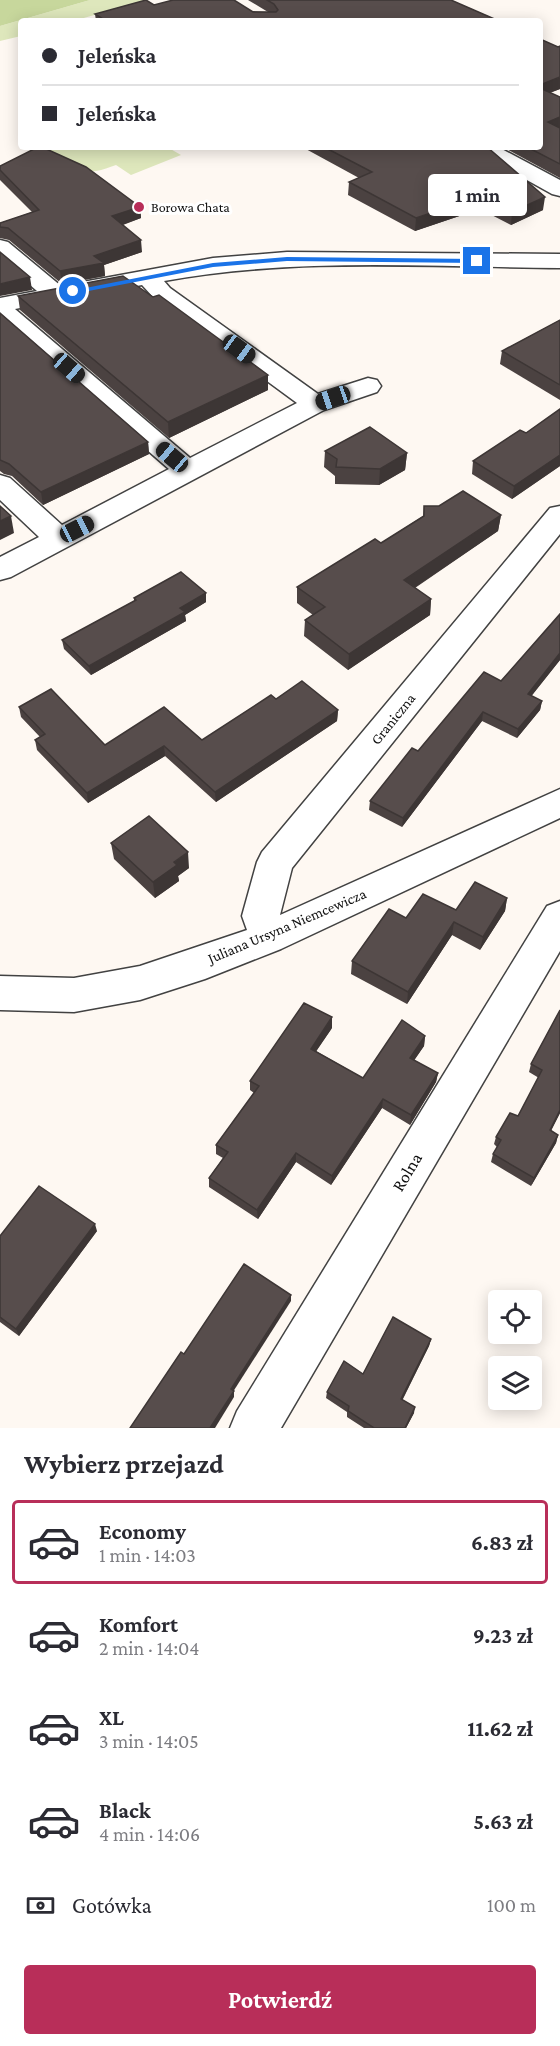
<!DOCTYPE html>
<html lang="pl">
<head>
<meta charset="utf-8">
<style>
  :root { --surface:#fff; --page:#f2f2f3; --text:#2b2b33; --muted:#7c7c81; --line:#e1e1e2; --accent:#b82e59 }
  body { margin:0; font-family:"Crimson Pro",serif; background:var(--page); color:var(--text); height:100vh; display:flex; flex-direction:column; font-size:22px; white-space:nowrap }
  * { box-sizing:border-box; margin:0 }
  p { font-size:20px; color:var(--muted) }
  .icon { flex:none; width:33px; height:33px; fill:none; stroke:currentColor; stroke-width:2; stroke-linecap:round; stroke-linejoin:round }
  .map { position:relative; height:1428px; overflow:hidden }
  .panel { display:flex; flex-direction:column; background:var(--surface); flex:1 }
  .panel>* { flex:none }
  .top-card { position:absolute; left:18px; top:18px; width:525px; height:132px; border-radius:6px; box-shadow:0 3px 15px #0003; display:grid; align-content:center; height:132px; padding:0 24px; background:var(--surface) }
  .tools { position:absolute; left:488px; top:1290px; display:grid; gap:12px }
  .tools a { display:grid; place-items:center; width:54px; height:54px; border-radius:6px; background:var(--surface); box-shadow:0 3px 15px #0003; font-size:30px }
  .end { position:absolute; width:27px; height:27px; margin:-14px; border:8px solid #1a73e8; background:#fff; box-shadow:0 0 0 3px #fff }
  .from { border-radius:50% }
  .bubble { position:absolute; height:42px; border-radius:6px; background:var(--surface); box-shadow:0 3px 15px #0003; font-size:20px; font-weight:700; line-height:42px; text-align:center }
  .car { position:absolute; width:18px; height:36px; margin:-18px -9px; border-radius:8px; box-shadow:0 0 4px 2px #0007; background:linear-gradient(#222 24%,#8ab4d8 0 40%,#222 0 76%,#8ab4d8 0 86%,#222 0) }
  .top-card b { display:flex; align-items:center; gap:21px; height:57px; font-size:22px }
  .top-card b+b { border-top:2px solid var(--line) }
  .top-card i { width:15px; height:15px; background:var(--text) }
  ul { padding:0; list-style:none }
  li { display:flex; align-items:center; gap:18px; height:84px; margin:0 12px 9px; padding:0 12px; border:3px solid transparent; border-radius:6px }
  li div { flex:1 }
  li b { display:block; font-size:22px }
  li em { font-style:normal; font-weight:700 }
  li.selected { border-color:var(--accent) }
  li>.icon { width:54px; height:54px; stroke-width:1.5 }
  h2 { padding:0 24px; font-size:27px; line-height:72px }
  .pay { display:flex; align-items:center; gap:15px; height:66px; padding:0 24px; font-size:22px }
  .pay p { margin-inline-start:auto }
  .primary-button { display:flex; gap:12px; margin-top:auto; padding:12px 24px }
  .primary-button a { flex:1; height:69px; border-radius:6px; background:var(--accent); color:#fff; font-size:24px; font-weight:700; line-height:69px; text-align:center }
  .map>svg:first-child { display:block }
</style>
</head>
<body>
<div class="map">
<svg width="560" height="1428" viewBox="0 0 560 1428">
  <rect width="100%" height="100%" fill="#fef8f2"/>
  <g fill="#dee7bc">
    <path d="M90,0H148L73,21H21V36L0,41V26Z"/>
    <path d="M167,147L181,155L131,175L116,165C109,167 103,170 96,171C80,173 57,160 48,148Z"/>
  </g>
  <path fill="#c7d79c" d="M0,0H90L0,26Z"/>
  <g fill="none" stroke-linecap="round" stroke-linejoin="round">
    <defs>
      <g id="minor">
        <path d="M472,147H498L560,180V196L552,194L475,151Z"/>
        <path d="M0,240L8,242L61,286L213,258L287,252L560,254V268C429,267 294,257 164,281L170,288L318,394L368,378L377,380L381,386L377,392L324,410L11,577L0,580V557L39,537L0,500V475L10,478L62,525L169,469L0,322V298L37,291L0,259ZM142,285L154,298L297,403L190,458L15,309Z"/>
        <path d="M560,506V534L292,868L280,915L560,789V818L281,949L205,979L140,1000L74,1012L0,1010V976L74,978L140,966L247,930L242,916L257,862L262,852L550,508Z"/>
        <path d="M560,901V951L281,1428H230L237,1411L547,906Z"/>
      </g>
    </defs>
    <use href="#minor" stroke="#424242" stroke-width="3"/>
    <use href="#minor" fill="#fff" fill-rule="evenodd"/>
  </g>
  <g fill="#4b4241">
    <path d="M248,0H451L499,21H96L95,14L154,5L268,12Z"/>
    <path d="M540,39L560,89L550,93L560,97V178L503,147H540Z"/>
    <path d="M304,147H487L543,210L511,225L480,209L415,231L348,195L349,182L359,178L304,148Z"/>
    <path d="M0,166L140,207L141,218L123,225L142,252L104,265L105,276L62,284L9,240L0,238V223L32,212L0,180Z"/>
    <path d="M18,296L268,390L169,438L20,310Z"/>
    <path d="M0,313L148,442L149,454L43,505L12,476L4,474L0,471Z"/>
    <path d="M560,320V400L500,364L502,351Z"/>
    <path d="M560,409V466L512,499L472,474L473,461L526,433Z"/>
    <path d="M325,451L407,453L405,470L379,485L335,484V476L324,467Z"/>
    <path d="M424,506L501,515L498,531L415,588L431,599L430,615L348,670L304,636L305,620L313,615L297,603V587L381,543L423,516Z"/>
    <path d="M206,593V602L185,615L186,621L91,675L64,649L62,640L134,601V598Z"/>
    <path d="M560,614V660L531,696L542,701L540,710L517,738L482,721L402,827L369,810L370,801L418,751L501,681Z"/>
    <path d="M276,699L338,710L337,721L216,802L165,756L88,803L37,750L35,740L40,737L21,717L19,707L105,745L202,740Z"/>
    <path d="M111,843L189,868L178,876L179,881L155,898L114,859Z"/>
    <path d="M507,898L505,911L480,950L452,935L407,1004L351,974L352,961L406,918L456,910Z"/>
    <path d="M560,1010V1113L551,1131L558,1135L556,1143L531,1186L491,1162L493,1154L497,1147L494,1144L496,1137L518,1116L539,1078L529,1072L531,1064Z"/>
    <path d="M332,1028L316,1051L363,1078L425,1036L424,1046L414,1060L438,1073L436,1082L410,1125L382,1108L331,1185L296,1162L258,1219L209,1187V1178L223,1158L216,1154V1145L254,1093L250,1090V1081Z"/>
    <path d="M97,1231L19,1336L0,1322V1236Z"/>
    <path d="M431,1339L429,1346L402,1400L414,1413L406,1428H364L347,1417V1412L326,1398L327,1392Z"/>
  </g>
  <g fill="#3d3635">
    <path d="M560,77V89L540,96V85Z"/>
    <path d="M560,117V128L548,122Z"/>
    <path d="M482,196L480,209L415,231L416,218Z"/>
    <path d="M545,197L543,210L511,225L512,212Z"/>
    <path d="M140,207L141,218L113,228L112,216Z"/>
    <path d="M141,240L142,252L104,265L105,276L62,284L60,271L94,256Z"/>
    <path d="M30,277L32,290L0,296V284Z"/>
    <path d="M268,375V390L169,438L168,422Z"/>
    <path d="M148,442L149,454L43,505L41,492Z"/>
    <path d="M407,453L405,470L379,485L380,469Z"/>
    <path d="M560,455V466L512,499L514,486Z"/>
    <path d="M501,515L498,531L402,596L404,580Z"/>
    <path d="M11,516L14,533L0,540V521Z"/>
    <path d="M206,593V602L185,615L186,621L91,675L89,666L180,608Z"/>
    <path d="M431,599L430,615L348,670L349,654Z"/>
    <path d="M560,653V660L526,703L528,694Z"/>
    <path d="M542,701L540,710L517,738L518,729Z"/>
    <path d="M338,710L337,721L216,802L215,792Z"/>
    <path d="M483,712L482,721L402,827L403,818Z"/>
    <path d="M164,746L165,756L88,803L87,793Z"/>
    <path d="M188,852L189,868L178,876L179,881L155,898L153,882L174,862Z"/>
    <path d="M507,898L505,911L480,950L483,937Z"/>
    <path d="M454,922L452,935L407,1004L408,992Z"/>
    <path d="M332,1017V1028L311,1059V1049Z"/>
    <path d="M425,1036L424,1046L409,1068L410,1058Z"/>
    <path d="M438,1073L436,1082L410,1125L411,1115Z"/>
    <path d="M383,1099L382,1108L331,1185L332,1176Z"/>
    <path d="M560,1110V1113L547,1138L550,1130Z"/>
    <path d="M558,1135L556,1143L531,1186L534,1178Z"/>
    <path d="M296,1153V1162L258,1219L257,1210Z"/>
    <path d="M95,1224L97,1231L19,1336L16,1329Z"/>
    <path d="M291,1295V1301L231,1395V1389Z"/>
    <path d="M431,1339L429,1346L400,1405L401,1399Z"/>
    <path d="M234,1391V1397L215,1428H210Z"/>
    <path d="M415,1407L414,1413L406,1428H405Z"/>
  </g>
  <g fill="#574d4c" stroke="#3d3635" stroke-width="1.5">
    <path d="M146,0L154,5L173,0H234L253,12H276L278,10L274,4L267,0H451L499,21H106L95,14Z"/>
    <path d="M540,39L558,47L560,46V77L540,85Z"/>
    <path d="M540,88L560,97V117L548,122L560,128V164L527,147H540Z"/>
    <path d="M38,147H42L86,167L140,207L112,216L141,240L94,256L104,263L60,271L8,228L0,227V223L39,210L0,170V166Z"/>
    <path d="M324,147H487L545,197L512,212L482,196L416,218L349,182L372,172Z"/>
    <path d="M0,252L30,277L0,284Z"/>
    <path d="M123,276L153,297L159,295L268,375L168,422L18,296Z"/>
    <path d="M0,313L148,442L41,492L9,464L0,460Z"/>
    <path d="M560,320V385L502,351Z"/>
    <path d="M560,409V455L514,486L473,461L520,430L526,433Z"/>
    <path d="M370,427L407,453L380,469L336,467L337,459L325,451Z"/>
    <path d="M463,491L501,515L404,580L431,599L349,654L305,620L325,607L297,587L375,539L381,543L424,516V506H439Z"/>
    <path d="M0,506L11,516L0,521Z"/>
    <path d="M181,572L206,593L180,608L185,612L89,666L62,640L136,600L134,598Z"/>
    <path d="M560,614V653L528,694L542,701L518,729L483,712L403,818L370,801L412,748L418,751L484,672L501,681Z"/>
    <path d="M302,681L338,710L215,792L164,746L87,793L35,740L45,734L19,707L51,689L105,745L164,707L202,740L271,695L276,699Z"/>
    <path d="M149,816L188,852L174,862L177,865L153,882L111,843Z"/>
    <path d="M475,882L507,898L483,937L454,922L408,992L352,961L389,909L406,918L423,894L456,910Z"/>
    <path d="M304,1003L332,1017L311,1049L363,1078L402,1020L425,1036L410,1058L438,1073L411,1115L383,1099L332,1176L296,1153L257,1210L209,1178L228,1152L216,1145L259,1086L250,1081Z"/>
    <path d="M560,1010V1110L550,1130L558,1135L534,1178L493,1154L501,1140L496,1137L510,1113L518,1116L542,1070L531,1064Z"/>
    <path d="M39,1186L95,1224L16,1329L0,1317V1236Z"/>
    <path d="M244,1264L291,1295L231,1389L234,1391L210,1428H130L181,1352L184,1354Z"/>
    <path d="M393,1317L431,1339L401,1399L415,1407L405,1428H374L348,1411L349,1406L327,1392L344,1361L363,1374Z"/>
  </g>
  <path fill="#1a73e8" d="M287,257L477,259L481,261L477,263L287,261L213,267L73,294L70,291L213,263Z"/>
  <circle fill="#b82e59" stroke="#fff" stroke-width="2" cx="139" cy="207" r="6"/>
  <g text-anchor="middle" stroke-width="6" stroke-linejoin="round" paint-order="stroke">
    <g font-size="14" fill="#0f0f0f" stroke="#fff" text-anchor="start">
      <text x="151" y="212">Borowa Chata</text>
    </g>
    <g font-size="15" fill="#0f0f0f" stroke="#fff">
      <text transform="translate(393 719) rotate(-51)" y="5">Graniczna</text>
      <text transform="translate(287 926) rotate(-23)" y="5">Juliana Ursyna Niemcewicza</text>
    </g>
    <g font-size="18" fill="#0f0f0f" stroke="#fff">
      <text transform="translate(407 1172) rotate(-59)" y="6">Rolna</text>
    </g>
  </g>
</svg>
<div class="tools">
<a><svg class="icon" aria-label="locate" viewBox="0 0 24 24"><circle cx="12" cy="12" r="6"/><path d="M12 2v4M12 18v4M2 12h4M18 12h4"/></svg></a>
<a><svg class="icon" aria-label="layers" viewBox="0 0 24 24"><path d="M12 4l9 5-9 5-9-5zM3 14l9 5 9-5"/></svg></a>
</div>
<i class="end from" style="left:73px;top:291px"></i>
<i class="end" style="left:477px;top:261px"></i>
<div class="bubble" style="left:428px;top:174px;width:99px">1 min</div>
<i class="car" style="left:239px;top:349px;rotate:126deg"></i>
<i class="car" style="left:69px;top:368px;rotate:131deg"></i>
<i class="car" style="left:333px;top:398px;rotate:251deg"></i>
<i class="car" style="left:172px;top:457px;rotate:310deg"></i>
<i class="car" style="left:77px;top:529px;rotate:63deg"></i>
<div class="top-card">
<b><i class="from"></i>Jeleńska</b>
<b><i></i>Jeleńska</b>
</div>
</div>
<section class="panel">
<h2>Wybierz przejazd</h2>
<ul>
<li class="selected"><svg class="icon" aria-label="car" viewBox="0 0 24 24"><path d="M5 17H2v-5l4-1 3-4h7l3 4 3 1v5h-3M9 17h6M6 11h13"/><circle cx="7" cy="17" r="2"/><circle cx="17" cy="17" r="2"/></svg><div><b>Economy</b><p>1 min · 14:03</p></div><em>6.83 zł</em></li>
<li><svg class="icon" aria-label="car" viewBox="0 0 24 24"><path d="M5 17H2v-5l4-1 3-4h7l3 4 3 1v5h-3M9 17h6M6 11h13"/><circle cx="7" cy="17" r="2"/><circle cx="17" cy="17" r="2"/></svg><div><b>Komfort</b><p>2 min · 14:04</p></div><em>9.23 zł</em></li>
<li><svg class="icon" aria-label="car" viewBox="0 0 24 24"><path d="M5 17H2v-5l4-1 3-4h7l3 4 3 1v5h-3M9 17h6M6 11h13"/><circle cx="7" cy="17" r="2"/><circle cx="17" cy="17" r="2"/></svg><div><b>XL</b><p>3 min · 14:05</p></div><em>11.62 zł</em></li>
<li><svg class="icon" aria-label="car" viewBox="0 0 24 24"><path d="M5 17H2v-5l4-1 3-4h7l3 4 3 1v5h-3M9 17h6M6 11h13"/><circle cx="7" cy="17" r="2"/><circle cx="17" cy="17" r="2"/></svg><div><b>Black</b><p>4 min · 14:06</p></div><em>5.63 zł</em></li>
</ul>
<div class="pay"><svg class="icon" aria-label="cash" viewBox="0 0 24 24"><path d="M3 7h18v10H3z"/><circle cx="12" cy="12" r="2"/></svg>Gotówka<p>100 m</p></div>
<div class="primary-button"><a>Potwierdź</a></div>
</section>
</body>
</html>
